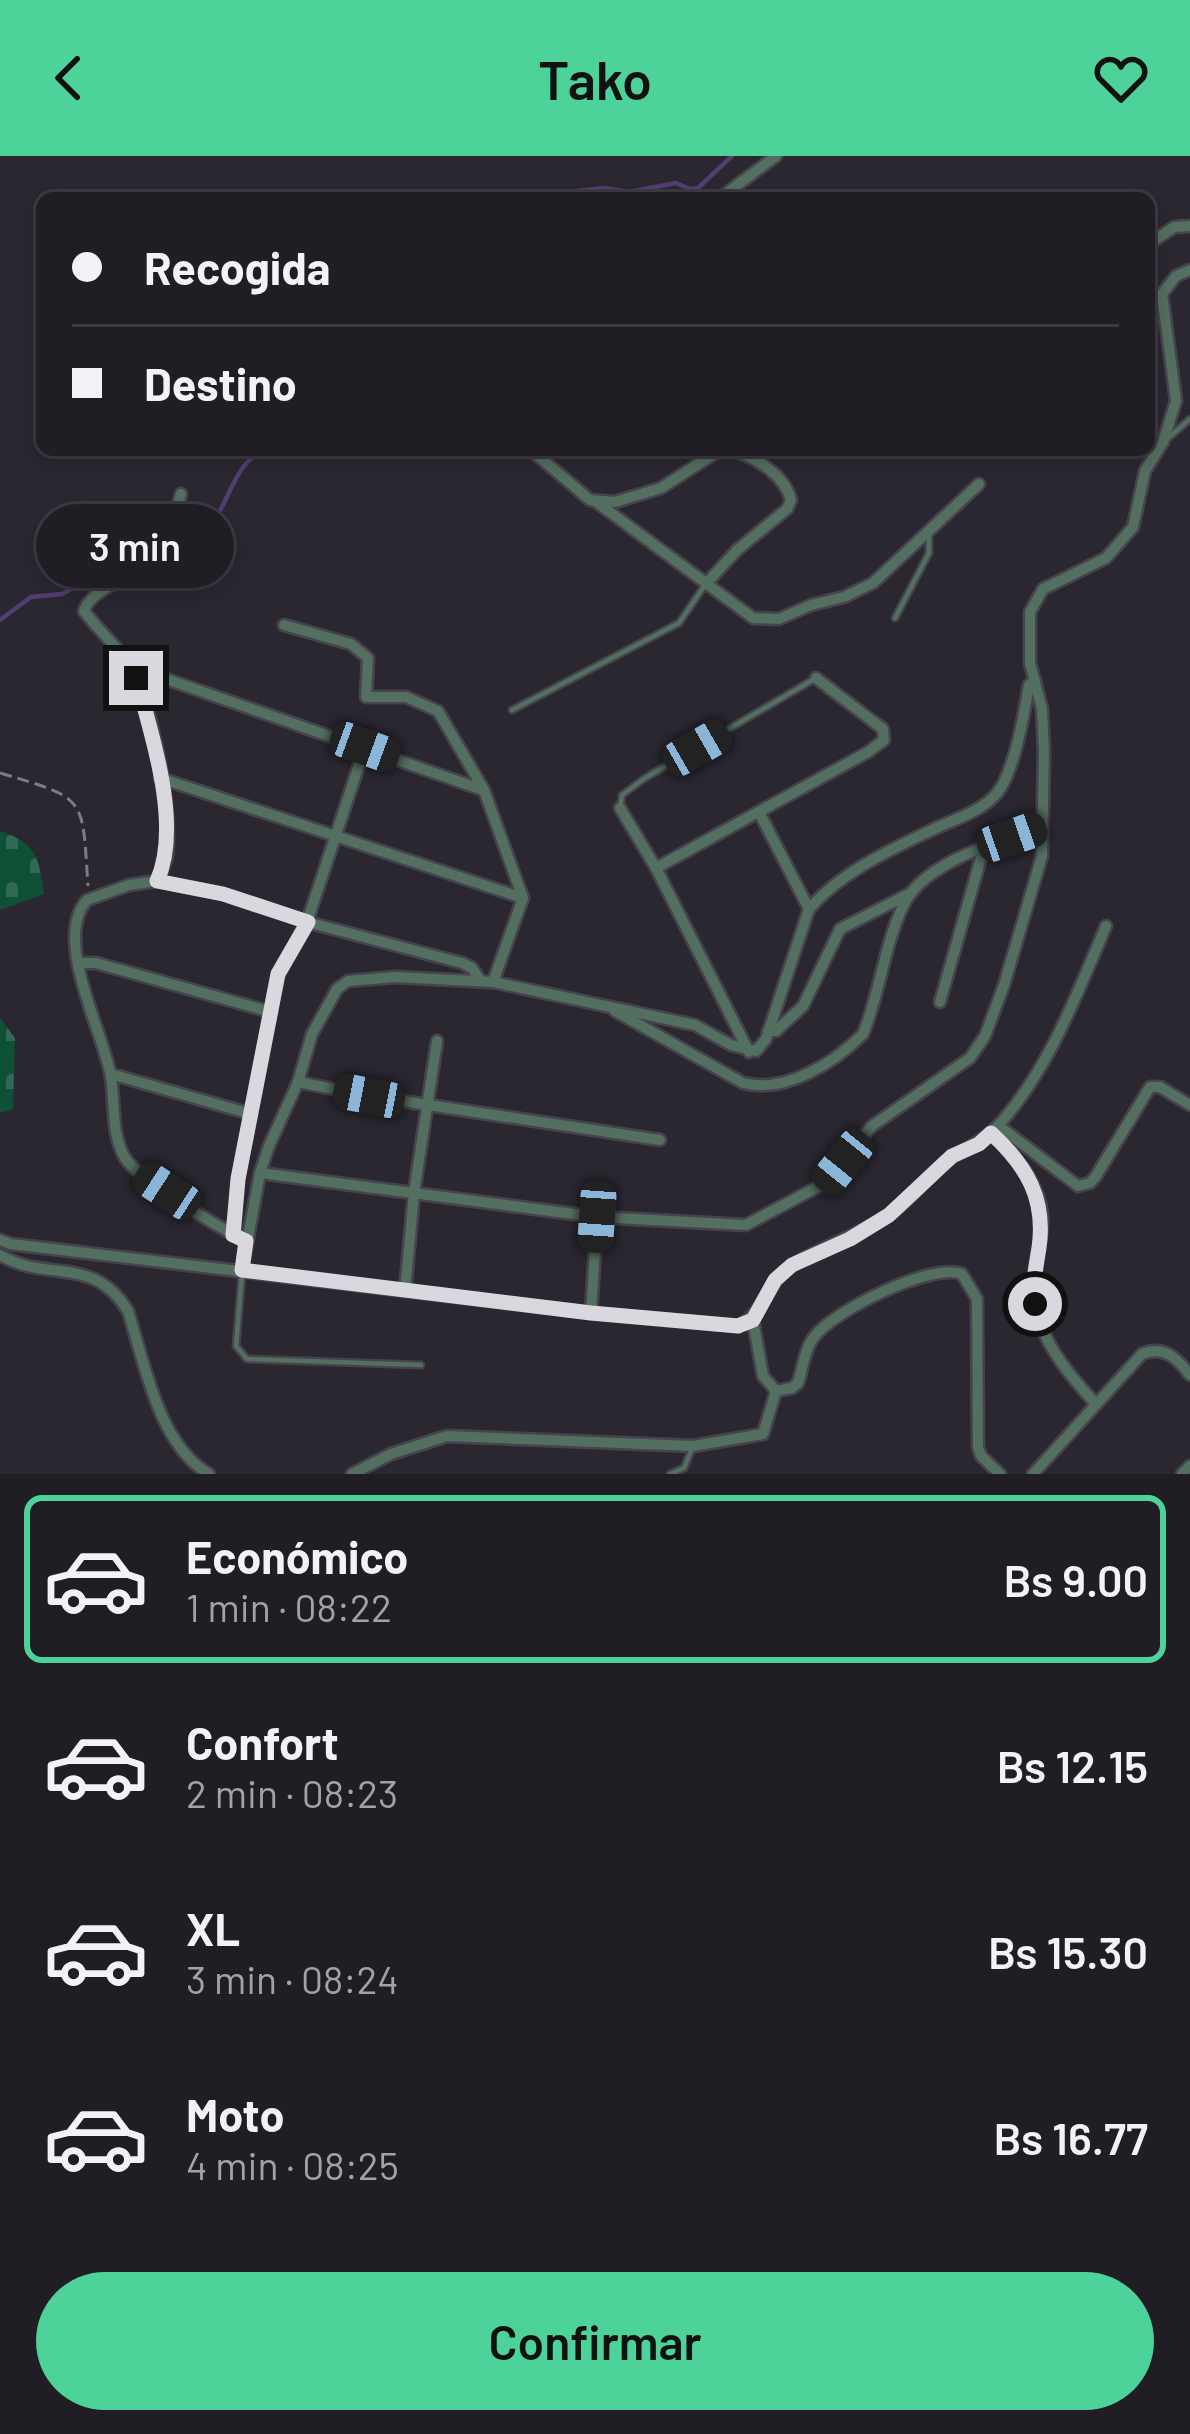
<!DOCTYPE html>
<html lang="es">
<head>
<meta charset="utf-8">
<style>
  :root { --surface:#201d25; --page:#2d2a32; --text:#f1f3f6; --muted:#a2a2a7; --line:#3d3b42; --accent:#4dd39a }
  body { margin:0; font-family:Barlow,sans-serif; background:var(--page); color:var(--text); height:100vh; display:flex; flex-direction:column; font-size:45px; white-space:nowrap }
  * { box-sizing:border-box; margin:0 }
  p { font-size:39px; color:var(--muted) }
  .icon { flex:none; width:66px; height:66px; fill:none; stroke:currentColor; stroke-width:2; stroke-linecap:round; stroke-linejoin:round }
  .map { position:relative; height:1318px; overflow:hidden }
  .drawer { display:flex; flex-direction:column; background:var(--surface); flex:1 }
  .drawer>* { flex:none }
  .guide { position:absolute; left:36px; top:36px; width:1119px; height:264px; border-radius:18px; box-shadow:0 6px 18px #0003,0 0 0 3px var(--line); display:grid; align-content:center; height:264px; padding:0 36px; background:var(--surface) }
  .end { position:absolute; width:54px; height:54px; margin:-27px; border:15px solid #dad8df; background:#111; box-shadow:0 0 0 6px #111 }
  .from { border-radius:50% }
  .bubble { position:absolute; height:84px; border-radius:42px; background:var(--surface); box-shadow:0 6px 18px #0003,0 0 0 3px var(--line); font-size:39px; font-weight:600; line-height:84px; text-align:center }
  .car { position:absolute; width:36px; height:72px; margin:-36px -18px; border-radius:15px; box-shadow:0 0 9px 3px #0007; background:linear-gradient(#222 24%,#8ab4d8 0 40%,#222 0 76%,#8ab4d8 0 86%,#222 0) }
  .guide b { display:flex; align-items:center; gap:42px; height:114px; font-size:45px }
  .guide b+b { border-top:3px solid var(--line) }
  .guide i { width:30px; height:30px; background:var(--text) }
  ul { padding:21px 0 0; list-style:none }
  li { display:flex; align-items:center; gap:36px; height:168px; margin:0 24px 18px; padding:0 12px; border:6px solid transparent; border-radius:18px }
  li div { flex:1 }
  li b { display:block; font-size:45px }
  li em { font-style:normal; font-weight:600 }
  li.on { border-color:var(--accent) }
  li>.icon { width:108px; height:108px; stroke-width:1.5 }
  .cta { display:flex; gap:24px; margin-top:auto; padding:24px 36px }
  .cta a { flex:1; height:138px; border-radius:72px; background:var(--accent); color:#111; font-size:48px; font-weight:600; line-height:138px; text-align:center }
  header { display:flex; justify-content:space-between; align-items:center; height:156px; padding:0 36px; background:var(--accent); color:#111; font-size:54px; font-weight:600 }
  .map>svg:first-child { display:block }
</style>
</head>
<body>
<header><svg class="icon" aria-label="back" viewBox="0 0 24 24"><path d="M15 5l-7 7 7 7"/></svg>Tako<svg class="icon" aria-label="heart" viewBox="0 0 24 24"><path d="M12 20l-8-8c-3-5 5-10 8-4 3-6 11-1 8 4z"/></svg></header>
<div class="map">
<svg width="1190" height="1318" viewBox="0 0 1190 1318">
  <defs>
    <pattern id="cemetery-stones" width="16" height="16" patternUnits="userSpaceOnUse" patternTransform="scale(3)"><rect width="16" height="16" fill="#0f5137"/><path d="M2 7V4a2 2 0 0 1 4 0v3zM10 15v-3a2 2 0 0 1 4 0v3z" fill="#316954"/></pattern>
  </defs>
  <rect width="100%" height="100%" fill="#2a2731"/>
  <g fill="url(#cemetery-stones)">
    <path d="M0,675C37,687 39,702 44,738L0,754Z"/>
    <path d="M0,862L15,882L13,953L0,957Z"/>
  </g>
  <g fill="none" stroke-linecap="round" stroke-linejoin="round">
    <g stroke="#533e74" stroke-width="4.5">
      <path d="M569,42L577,35L604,32L629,36L676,27L690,33L698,32L732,0"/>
      <path d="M0,464L31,441L62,438L133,399L145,385L157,380L199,383C229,357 230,309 264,294"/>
    </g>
    <defs>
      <g id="lane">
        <path d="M1167,283L1190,263"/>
        <path d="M895,462L929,397V376"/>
        <path d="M512,554L679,467L705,429"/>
        <path d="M620,652L622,639L645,622L816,522"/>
        <path d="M242,1117L236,1190L247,1203L421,1209"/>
        <path d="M670,1318L684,1312L693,1290"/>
      </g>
      <g id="street">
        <path d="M720,42L776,0"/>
        <path d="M1149,88L1174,71L1190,70"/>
        <path d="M531,294L590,344L615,346L661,332L720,294"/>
        <path d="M595,345L753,462L779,463L811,449L844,441L873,427L979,328"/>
        <path d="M706,428L737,394L787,353L791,344C784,318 758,304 734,294"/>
        <path d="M284,469L351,488L368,502L366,541H406L438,555L484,634L523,742L493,826"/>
        <path d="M136,522L149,517L483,634"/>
        <path d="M160,622L523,742"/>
        <path d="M620,652L656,712L749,896"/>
        <path d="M759,656L809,753"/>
        <path d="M656,712L868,596L884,584L883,573L816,522"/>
        <path d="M157,725C160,717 166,708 167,699C172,654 154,564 136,522C124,495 101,478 84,455C92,428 160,409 186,395L176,355L181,338"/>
        <path d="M79,807H96L271,856"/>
        <path d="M940,846L984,691"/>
        <path d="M615,855L743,927C785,938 834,907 863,878C880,837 884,790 903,750C923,706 998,686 1040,671"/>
        <path d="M768,875H776L803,850L840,773L907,739"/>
        <path d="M111,918L251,958"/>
        <path d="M298,926L369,940L660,984"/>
        <path d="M999,970L1078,1030L1090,1027L1096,1020L1150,931H1160L1190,949"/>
        <path d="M991,977C1018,1001 1045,1033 1042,1071C1040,1093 1032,1114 1033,1136C1036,1179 1067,1217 1095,1247"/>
        <path d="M260,1017L597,1061L746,1069L825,1027L872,970L970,902L985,880L1004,829L1042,700L1044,596L1042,553L1030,507V456L1043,433L1106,402L1133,371L1145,315L1163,286L1176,245L1162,138L1176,120L1190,114"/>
        <path d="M234,1079L238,1023L278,818L307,766L365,591"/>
        <path d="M0,1084L11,1088L591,1157L738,1170C764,1159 766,1126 791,1110C822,1090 858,1080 889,1059C910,1044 924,1025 943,1008C960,994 980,989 996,972C1048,916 1076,840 1106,770"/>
        <path d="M246,1085C220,1072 139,1024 125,1002C111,978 115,947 111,921C104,877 52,783 87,744L129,729L157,725L223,738L307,766L462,807L472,812L480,824"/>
        <path d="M0,1099C47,1127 93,1098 128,1155C145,1208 158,1288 209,1318"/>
        <path d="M242,1114L260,1017L269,990L298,926L312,878L337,833L348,825L395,821L493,826L695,869L731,889L756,895L766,883L809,753C841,716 890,694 934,673C955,663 983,655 998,636C1015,613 1024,558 1029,529L1035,525"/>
        <path d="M405,1135L414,1037L437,885"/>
        <path d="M591,1157L597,1061"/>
        <path d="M753,1164L763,1220L776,1235L792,1232L798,1227C803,1212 804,1194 814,1181C833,1155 932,1106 962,1118L977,1143L978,1291L981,1300L1000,1318"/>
        <path d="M352,1318L391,1298L447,1280L693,1290L763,1278L776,1235"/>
        <path d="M1033,1318L1142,1198C1164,1189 1177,1202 1190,1219"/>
        <path d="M1182,1318L1190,1310"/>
      </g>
    </defs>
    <use href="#lane" stroke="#46434d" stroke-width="9"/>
    <use href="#street" stroke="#46434d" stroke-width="15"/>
    <path stroke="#7d7b83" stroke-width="3" stroke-dasharray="12 6" stroke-linecap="butt" d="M0,617C88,643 82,640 88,730"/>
    <use href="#lane" stroke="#536f60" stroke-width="4.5"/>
    <use href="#street" stroke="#536f60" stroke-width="10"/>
  </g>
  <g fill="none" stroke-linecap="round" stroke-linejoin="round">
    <path stroke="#dad8df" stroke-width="15" d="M136,522C152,579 182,670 157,725L223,738L308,766L278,818L238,1023L233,1079L246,1085L242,1114L591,1157L738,1170L753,1164L775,1124L792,1109L850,1083L889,1059L952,1000L979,988L991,977C1027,1010 1046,1043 1039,1092C1036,1111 1032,1129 1035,1148"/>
  </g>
</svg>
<i class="end from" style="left:1035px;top:1148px"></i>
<i class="end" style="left:136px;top:522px"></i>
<div class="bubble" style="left:36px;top:348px;width:198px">3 min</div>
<i class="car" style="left:365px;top:591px;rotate:110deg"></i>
<i class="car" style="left:697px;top:592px;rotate:60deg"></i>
<i class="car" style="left:1012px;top:681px;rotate:71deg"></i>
<i class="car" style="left:369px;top:940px;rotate:281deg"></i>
<i class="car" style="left:843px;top:1006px;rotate:219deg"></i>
<i class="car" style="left:167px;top:1035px;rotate:303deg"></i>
<i class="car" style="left:597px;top:1061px;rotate:184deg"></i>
<div class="guide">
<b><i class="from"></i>Recogida</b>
<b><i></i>Destino</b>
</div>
</div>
<section class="drawer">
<ul>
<li class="on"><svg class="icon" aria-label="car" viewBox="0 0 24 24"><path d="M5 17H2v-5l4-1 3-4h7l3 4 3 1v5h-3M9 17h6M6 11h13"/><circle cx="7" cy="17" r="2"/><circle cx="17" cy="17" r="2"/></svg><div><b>Económico</b><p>1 min · 08:22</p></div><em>Bs 9.00</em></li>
<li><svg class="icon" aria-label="car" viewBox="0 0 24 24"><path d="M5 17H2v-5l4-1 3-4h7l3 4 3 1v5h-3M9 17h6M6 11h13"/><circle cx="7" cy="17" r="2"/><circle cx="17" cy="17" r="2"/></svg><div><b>Confort</b><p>2 min · 08:23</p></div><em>Bs 12.15</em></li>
<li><svg class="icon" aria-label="car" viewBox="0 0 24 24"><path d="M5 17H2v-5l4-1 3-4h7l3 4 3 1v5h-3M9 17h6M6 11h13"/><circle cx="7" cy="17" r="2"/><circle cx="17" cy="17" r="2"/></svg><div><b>XL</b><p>3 min · 08:24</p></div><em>Bs 15.30</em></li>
<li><svg class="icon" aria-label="car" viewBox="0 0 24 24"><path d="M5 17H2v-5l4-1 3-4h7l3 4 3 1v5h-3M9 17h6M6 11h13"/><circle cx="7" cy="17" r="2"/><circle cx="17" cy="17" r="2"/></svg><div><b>Moto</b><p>4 min · 08:25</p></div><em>Bs 16.77</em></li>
</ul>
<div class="cta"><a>Confirmar</a></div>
</section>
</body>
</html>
